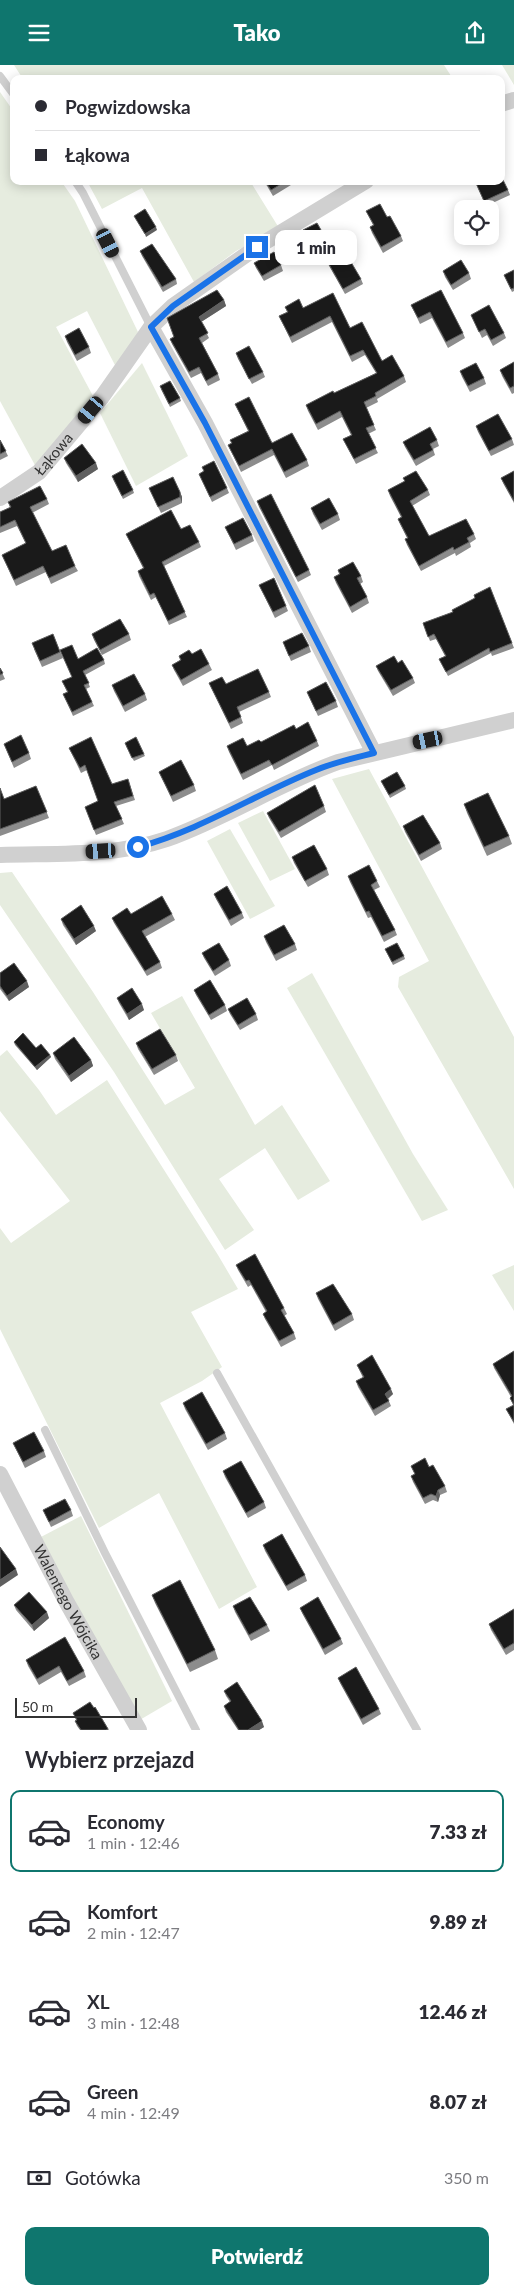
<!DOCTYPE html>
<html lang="pl">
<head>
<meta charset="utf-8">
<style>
  :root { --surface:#fff; --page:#f7f7f7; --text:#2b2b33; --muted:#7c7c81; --line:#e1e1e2; --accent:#0f766e }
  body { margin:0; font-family:Lato,sans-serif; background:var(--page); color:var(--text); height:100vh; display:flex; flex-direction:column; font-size:19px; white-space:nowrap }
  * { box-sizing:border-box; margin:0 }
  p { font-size:16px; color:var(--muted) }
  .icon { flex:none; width:28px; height:28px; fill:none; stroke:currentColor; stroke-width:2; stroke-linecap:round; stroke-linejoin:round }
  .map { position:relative; height:1665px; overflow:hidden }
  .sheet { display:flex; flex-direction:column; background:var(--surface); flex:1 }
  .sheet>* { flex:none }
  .hud { position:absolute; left:10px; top:10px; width:495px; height:110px; border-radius:10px; box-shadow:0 2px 12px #0003; display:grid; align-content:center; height:110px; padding:0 25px; background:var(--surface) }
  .fabs { position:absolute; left:454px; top:135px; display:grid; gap:10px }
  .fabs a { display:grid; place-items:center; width:45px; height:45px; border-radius:10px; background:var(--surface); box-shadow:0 2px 12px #0003; font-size:25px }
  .scale { position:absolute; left:15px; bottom:12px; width:122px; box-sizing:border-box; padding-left:5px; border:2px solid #333; border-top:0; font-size:14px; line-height:18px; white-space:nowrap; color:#333; -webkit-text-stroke:4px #fff; paint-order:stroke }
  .end { position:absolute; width:22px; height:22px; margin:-11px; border:6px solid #1a73e8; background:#fff; box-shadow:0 0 0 2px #fff }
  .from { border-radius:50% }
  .bubble { position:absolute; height:35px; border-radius:10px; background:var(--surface); box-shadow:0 2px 12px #0003; font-size:16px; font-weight:800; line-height:35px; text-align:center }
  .car { position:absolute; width:15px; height:30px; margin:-15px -8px; border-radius:6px; box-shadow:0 0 4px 1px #0007; background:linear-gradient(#222 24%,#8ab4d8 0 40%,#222 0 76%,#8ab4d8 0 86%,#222 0) }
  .hud b { display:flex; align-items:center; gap:18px; height:48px; font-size:19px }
  .hud b+b { border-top:1px solid var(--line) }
  .hud i { width:12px; height:12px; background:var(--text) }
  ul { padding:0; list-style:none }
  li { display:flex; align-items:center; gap:15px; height:82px; margin:0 10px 8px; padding:0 15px; border:2px solid transparent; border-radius:10px }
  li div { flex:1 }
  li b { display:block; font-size:19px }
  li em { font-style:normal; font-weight:800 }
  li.active { border-color:var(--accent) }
  li>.icon { width:45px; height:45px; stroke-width:1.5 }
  h2 { padding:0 25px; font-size:22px; line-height:60px }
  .pay { display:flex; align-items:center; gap:12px; height:55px; padding:0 25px; font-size:19px }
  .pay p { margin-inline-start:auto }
  .primary-button { display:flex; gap:10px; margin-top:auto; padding:10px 25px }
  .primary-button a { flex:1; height:58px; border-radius:10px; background:var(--accent); color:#fff; font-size:20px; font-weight:800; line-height:58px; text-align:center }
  header { display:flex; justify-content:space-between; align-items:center; height:65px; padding:0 25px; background:var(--accent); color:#fff; font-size:22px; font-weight:800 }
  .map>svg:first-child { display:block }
</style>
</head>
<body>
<header><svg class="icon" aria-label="menu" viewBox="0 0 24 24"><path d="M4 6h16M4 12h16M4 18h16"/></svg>Tako<svg class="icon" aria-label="share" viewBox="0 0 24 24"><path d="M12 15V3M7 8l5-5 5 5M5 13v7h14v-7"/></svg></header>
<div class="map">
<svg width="514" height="1665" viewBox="0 0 514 1665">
  <rect width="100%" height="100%" fill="#fff"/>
  <g fill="#e6ecdf">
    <path d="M14,0H444L453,14H23Z"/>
    <path d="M502,0H514V20Z"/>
    <path d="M0,27L14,47V116H61L75,136L138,267L117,304L87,246L56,262L93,331L36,402L0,336Z"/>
    <path d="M87,116H250L279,163L236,186L194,217L142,123L102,144Z"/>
    <path d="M142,298L188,391L136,421L100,348Z"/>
    <path d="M369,704L514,972V1124L398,922L399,912L429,896L332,714Z"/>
    <path d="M263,746L295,804L270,816L238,758Z"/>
    <path d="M230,764L275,841L250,854L207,776Z"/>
    <path d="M12,807L93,927L165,1040L195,1023L151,948L182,931L255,1060L282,1040L330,1116L298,1135L265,1083L219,1114L254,1165L225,1185L114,1007L0,840V808Z"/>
    <path d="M312,908L413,1089L448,1145L422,1156L287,923Z"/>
    <path d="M7,985L39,1025L56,1050L107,1015L218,1190L238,1224L191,1247L222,1302L202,1316L160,1338L257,1522L219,1544L159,1428L99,1463L0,1264V1163L11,1178L70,1136L0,1046V991Z"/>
    <path d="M514,1200V1246L492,1210Z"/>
    <path d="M81,1451L172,1636L138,1656L39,1473Z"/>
  </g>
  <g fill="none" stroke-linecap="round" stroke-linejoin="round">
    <g stroke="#d0d0d0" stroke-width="8">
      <path d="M0,11L14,30"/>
      <path d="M75,116L83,128L151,262"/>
      <path d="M217,1308L417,1665"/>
      <path d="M45,1365L105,1488L196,1665"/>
    </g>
    <g stroke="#d0d0d0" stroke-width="16">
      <path d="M501,39L514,35"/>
      <path d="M151,262L205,358L374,688"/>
      <path id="s1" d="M0,433L39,407L102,332L151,262L173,241L257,182L366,116"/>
      <path d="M0,790C55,788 114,792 167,774C226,753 279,718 338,697L514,655"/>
      <path id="s2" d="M0,1409L66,1536L139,1665"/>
    </g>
  </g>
  <g fill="#8c8c8c">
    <path d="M264,116H290L291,120L273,131Z"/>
    <path d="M475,116L508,125L510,130L486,141Z"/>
    <path d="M366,146L387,152L401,171L403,176L383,188L372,168L370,162L373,160Z"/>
    <path d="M303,165L325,172L326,175L312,183Z"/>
    <path d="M140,186L176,214L177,219L163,227L142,191Z"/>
    <path d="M322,187L343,195L361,214L363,219L345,229L324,192Z"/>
    <path d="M254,198L281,200L283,206L264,216L256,203Z"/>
    <path d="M514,205V226L512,227L504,210Z"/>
    <path d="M443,206L469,208L471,214L453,225L445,212Z"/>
    <path d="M441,225L463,268L465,273L448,283L432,253L420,259L411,240Z"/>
    <path d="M333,228L350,263L382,296L404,311L406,317L377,334L378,337L366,343L376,365L368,369L378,388L356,399L343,374L351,370L342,352L318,365L308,346L306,340L334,328L376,308L365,290L352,297L332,257L292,278L279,251L287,247L285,242L303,243Z"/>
    <path d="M224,235L226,241L201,257L209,273L202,278L218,309L220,315L208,321L201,308L191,313L172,279L170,274Z"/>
    <path d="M471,250L504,268L506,273L493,281L487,270L482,273Z"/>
    <path d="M65,271L89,282L91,288L77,296L67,277Z"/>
    <path d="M236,288L263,307L265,312L252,319L238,294Z"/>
    <path d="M514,297V328L512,329L502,311L500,305Z"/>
    <path d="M460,306L484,313L486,319L470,327L462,312Z"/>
    <path d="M161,324L180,333L181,336L170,342Z"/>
    <path d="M235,339L272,378L307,395L309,401L286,413L274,390L241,407L228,380L232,379L230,375L248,366Z"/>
    <path d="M476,361L512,374L514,380L491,391L478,367Z"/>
    <path d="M0,375L8,391L0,395Z"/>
    <path d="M437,375L439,381L433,384L435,390L416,401L405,382L403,377Z"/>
    <path d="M64,393L98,404L78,417L66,398Z"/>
    <path d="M514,406V438L503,418L501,413Z"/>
    <path d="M199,409L227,423L229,428L212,437Z"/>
    <path d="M403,413L428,425L430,430L412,441L429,471L474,469L476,474L470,478L471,482L456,491L455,488L421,506L407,480L405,474L407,473L400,459L398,454L401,452L390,431L388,425L405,416Z"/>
    <path d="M113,414L133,425L134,428L123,434Z"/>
    <path d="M149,423L180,427L182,432V438L161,448Z"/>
    <path d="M47,434L49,439L32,448L52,486L75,501L78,506L51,519L46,507L16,521L2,490L26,479L17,461L0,468V447L10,443L8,437Z"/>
    <path d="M257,436L309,505L311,510L298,517L259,442Z"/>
    <path d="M311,443L338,449L340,455L322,465L313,449Z"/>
    <path d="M225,462L252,470L254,476L236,485Z"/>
    <path d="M181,464L199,477L201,482L164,501L187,552L169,560L156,532L151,535L139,511L138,506L143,503L126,469Z"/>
    <path d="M338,505L361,511L363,517L360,519L367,532L369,538L352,548L336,518L334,512L339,509Z"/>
    <path d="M259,520L286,541L288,546L275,553Z"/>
    <path d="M490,522L514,583L492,591L491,588L448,611L439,594L445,591L436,574L430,576L423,558L453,547L475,533Z"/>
    <path d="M53,569L63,593L42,602L34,584Z"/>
    <path d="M92,569H129L131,575L102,590L94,575Z"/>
    <path d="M283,577L309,581L311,587L291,596Z"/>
    <path d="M192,589L209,599L212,605L183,621L174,605L172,600L180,595L179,591Z"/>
    <path d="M78,594L104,595L105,599L85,610L90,622L86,624L94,641L73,651L63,629L67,627L62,616L72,612Z"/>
    <path d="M376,601L413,613L415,618L393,631L378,606Z"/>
    <path d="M0,603L5,614L0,616Z"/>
    <path d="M209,618L269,627L271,632L239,647L243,658L231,664Z"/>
    <path d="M112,620L145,629L147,635L125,647L114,626Z"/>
    <path d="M307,627L336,636L338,642L318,651Z"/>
    <path d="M296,664L317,676L319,681L274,705L272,700L243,715L229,687L227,681H247L261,677Z"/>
    <path d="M4,679L29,688L31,694L14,703Z"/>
    <path d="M126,681L144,689L145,691L134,696Z"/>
    <path d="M69,683L112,719L128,714L135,735L116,741L124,759L96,770L85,742L98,736L87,705L81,708Z"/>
    <path d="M159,707L194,720L196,726L173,737Z"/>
    <path d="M381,716L405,721L406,724L390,733Z"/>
    <path d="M36,721L49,753L0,771V723L4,734Z"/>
    <path d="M464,739L509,771L512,779L487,791L467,748Z"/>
    <path d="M324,741L326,747L281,773L269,753L267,748Z"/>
    <path d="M403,761L440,778L442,784L421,796L405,767Z"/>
    <path d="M292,792L327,804L329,810L308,822L294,798Z"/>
    <path d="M348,811L377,816L380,822L374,825L395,865L397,870L384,877L371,852L368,853L350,817Z"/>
    <path d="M214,829L242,848L244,853L231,861L216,834Z"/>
    <path d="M131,849H172L175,855L145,872L160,897L162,903L147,911L114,858L112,853Z"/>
    <path d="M61,854L96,866L76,880L63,860Z"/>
    <path d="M264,871L295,879L297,885L276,896L266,877Z"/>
    <path d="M385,884L404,891L405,894L393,900Z"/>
    <path d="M202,888L229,895L231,901L215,911L204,893Z"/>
    <path d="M0,908L29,922L9,936L0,924Z"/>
    <path d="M194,925L225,940L227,946L211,955L196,930Z"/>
    <path d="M117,933L144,945L129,955L119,938Z"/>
    <path d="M228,944L256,949L258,955L240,965L230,949Z"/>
    <path d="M14,977L36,983L50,990L51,992L37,1005L15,980Z"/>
    <path d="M136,978L176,990L178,996L154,1010L138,984Z"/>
    <path d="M53,988L91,995L93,1001L71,1017L55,994Z"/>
    <path d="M236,1200L284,1243L287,1249L284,1251L294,1268L296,1274L281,1282L265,1254L263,1249L266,1247L251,1220L248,1222L238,1205Z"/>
    <path d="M316,1228L352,1249L354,1255L335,1266L318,1234Z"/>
    <path d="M514,1286V1359L506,1344L513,1340L510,1333L511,1332L494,1303L493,1299Z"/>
    <path d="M357,1300L393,1329L388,1334L391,1341L375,1351L358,1322L356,1316L363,1313Z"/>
    <path d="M183,1338L225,1368L227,1374L208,1385L185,1344Z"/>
    <path d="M13,1378L44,1386L46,1392L25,1403Z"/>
    <path d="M411,1401L429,1402L445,1421L447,1427L440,1430L438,1437L433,1435L425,1439L413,1417L411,1411L415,1409Z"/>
    <path d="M223,1406L264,1437L266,1443L248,1453L225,1412Z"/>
    <path d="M43,1445H71L73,1451L51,1462Z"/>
    <path d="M263,1480L305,1510L307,1516L288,1526L265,1486Z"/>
    <path d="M152,1530L215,1585L218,1594L190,1607L155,1538Z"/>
    <path d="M14,1540L49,1553L34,1566L16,1545Z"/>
    <path d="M233,1541L267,1560L270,1566L251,1576L235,1547Z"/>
    <path d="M300,1543L341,1574L343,1579L325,1590L302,1548Z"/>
    <path d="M514,1544V1585L506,1590L491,1565L489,1559Z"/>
    <path d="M26,1595L84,1606L86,1612L69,1621L61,1607L39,1620L28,1601Z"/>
    <path d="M338,1613L379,1644L381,1649L363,1660L340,1618Z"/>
    <path d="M224,1626L264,1662L259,1665H238L226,1647L224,1641L230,1637L226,1631Z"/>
    <path d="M95,1642L109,1665H80L77,1661L75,1656L76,1655L73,1648L94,1643Z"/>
  </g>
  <g fill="#5f5f5f">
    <path d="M156,162L157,165L146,172L145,169Z"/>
    <path d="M224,235L226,241L201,257L199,252Z"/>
    <path d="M96,398L98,404L78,417L76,411Z"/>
    <path d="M180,427L182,432V438L180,432Z"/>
    <path d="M94,861L96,866L76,880L74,874Z"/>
    <path d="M27,916L29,922L9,936L7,931Z"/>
    <path d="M142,939L144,945L129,955L127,949Z"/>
    <path d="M50,990L51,992L37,1005L35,1002Z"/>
    <path d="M91,995L93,1001L71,1017L69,1011Z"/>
    <path d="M391,1324L393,1329L387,1334L385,1329Z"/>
    <path d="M438,1425L440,1430L438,1437L436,1431Z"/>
    <path d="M16,1504L18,1510L0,1522V1515Z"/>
    <path d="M47,1547L49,1553L34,1566L32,1560Z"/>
    <path d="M262,1656L264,1662L259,1665H248Z"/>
  </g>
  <g fill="#1a1a1a" stroke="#5f5f5f">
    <path d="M501,111L508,125L484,136L475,116H501Z"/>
    <path d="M265,116H286L271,125Z"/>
    <path d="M380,139L387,152L390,151L401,171L381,182L370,162L374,160L366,146Z"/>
    <path d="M145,144L156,162L145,169L134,151Z"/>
    <path d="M317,158L325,172L311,180L303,165Z"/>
    <path d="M152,179L176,214L162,222L140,186Z"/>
    <path d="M334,180L343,195L348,192L361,214L343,224L322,187Z"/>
    <path d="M274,187L281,200L262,211L254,198Z"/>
    <path d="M461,195L469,208L451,220L443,206Z"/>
    <path d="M514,205V223L511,224L504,210Z"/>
    <path d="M217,225L224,235L199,252L208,268L199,273L218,309L206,316L199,302L189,307L170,274L174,272L167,253Z"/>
    <path d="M441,225L463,268L446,277L430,247L418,253L411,240Z"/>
    <path d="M333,228L350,263L362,257L382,296L392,290L404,311L375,328L376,331L364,337L374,360L366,363L376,383L354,394L343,374L352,370L340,346L316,359L306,340L333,326L334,328L377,308L363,285L350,291L330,251L290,272L279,251L288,247L285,242L299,234L303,243Z"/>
    <path d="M489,240L504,268L491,275L485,264L479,267L471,250Z"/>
    <path d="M79,263L89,282L75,290L65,271Z"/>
    <path d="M249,281L263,307L249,314L236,288Z"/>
    <path d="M514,297V321L510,323L500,305Z"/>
    <path d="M476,298L484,313L468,321L460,306Z"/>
    <path d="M170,316L180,333L169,339L160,321Z"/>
    <path d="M249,332L272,378L292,368L307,395L284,407L272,384L239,401L228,380L232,378L230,375L249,366L235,339Z"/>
    <path d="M498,349L512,374L489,386L476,361Z"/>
    <path d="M430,362L437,375L430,379L433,385L414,395L403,377Z"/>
    <path d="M0,375L6,386L0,389Z"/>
    <path d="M82,379L96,398L76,411L64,393Z"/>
    <path d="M214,396L227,423L210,432L199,409L204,406L202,402Z"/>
    <path d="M123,405L133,425L122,431L112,411Z"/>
    <path d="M416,406L428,425L410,436L429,471L466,454L474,469L467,473L469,477L454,485L453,482L419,501L405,474L408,473L398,454L402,452L388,425L405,416L403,413Z"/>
    <path d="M514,406V436L501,413Z"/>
    <path d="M173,412L180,427V432L158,442L149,423Z"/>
    <path d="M40,421L47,434L30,442L52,486L66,480L75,501L49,513L43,501L14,515L2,490L26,478L15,455L0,462V447L11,442L8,437Z"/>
    <path d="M271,429L309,505L296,512L257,436Z"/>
    <path d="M329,433L338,449L320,459L311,443Z"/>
    <path d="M171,445L181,464L190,460L199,477L162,497L185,547L168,556L154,528L150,530L138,506L144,503L126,469Z"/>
    <path d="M243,453L252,470L234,479L225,462Z"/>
    <path d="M353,497L361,511L357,513L367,532L350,542L334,512L340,509L338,505Z"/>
    <path d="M274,513L286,541L273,547L259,520Z"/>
    <path d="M490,522L512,578L490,587L489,583L446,607L439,594L446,591L434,569L428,572L423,558L453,547L452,545L475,533L474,530Z"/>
    <path d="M120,554L129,569L100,585L92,569Z"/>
    <path d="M302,568L309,581L289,591L283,577Z"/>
    <path d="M53,569L60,587L40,596L32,578Z"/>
    <path d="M72,580L78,594L97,583L104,595L83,606L89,618L84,620L92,637L72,647L63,629L68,627L62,616L72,612L60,585Z"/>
    <path d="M201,584L209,599L181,615L172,600L181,595L179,591L189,585L192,589Z"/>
    <path d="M394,591L398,598L402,595L413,613L391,625L376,601Z"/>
    <path d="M0,603L3,608L0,610Z"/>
    <path d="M258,604L269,627L237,642L241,652L229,658L209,618L222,612L226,619Z"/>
    <path d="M134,609L145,629L123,641L112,620Z"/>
    <path d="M326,617L336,636L316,646L307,627Z"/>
    <path d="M308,657L317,676L272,700L269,695L241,709L227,681L243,673L247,681L259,675L261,677L294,660L296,664Z"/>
    <path d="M21,670L29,688L12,697L4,679Z"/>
    <path d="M91,672L112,719L128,714L133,731L114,737L122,754L94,765L85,742L98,736L85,700L80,703L69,683Z"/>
    <path d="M136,672L144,689L132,693L125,678Z"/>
    <path d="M181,695L194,720L171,731L159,707Z"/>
    <path d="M397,707L405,721L389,730L381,716Z"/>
    <path d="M315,720L324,741L279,767L267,748Z"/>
    <path d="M36,721L47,747L0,764V723L4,734Z"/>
    <path d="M488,728L509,771L484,782L464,739Z"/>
    <path d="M423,750L440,778L419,790L403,761Z"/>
    <path d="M314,780L327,804L305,816L292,792Z"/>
    <path d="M369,800L377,816L371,820L395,865L382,871L369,846L366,847L348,811Z"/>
    <path d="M227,821L242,848L229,855L214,829Z"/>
    <path d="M162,831L172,849L142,866L160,897L145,906L112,853L127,843L131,849Z"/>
    <path d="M81,840L94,861L74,874L61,854Z"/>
    <path d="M284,860L295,879L274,890L264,871Z"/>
    <path d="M219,878L229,895L213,906L202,888Z"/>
    <path d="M397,878L404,891L392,897L385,884Z"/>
    <path d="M14,898L27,916L7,931L0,921V908Z"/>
    <path d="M210,915L225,940L209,950L194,925Z"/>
    <path d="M132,923L142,939L127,949L117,933Z"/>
    <path d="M247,933L256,949L238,960L228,944Z"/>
    <path d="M160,964L176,990L152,1004L136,978Z"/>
    <path d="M23,968L36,983L41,979L50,990L35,1002L14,977Z"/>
    <path d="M74,972L91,995L69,1011L53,988Z"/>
    <path d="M255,1189L284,1243L281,1245L294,1268L279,1276L263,1249L267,1246L249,1215L246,1216L236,1200Z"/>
    <path d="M333,1219L352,1249L333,1260L316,1228Z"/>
    <path d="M514,1286V1357L506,1344L514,1340L510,1333L512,1331L493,1299Z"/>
    <path d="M372,1290L391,1324L385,1329L389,1336L373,1345L356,1316L364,1312L357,1300Z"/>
    <path d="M202,1327L225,1368L206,1379L183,1338Z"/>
    <path d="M34,1367L44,1386L23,1397L13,1378Z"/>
    <path d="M425,1393L429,1402L433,1400L445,1421L438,1425L436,1431L431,1429L423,1433L411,1411L415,1409L411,1401Z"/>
    <path d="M241,1396L264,1437L246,1448L223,1406Z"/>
    <path d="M65,1434L71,1445L49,1457L43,1445Z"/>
    <path d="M282,1469L305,1510L286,1521L263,1480Z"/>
    <path d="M0,1482L16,1504L0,1515Z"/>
    <path d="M180,1515L215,1585L187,1599L152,1530Z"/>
    <path d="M29,1527L47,1547L32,1560L14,1540Z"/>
    <path d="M250,1532L267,1560L249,1570L233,1541Z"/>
    <path d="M318,1532L341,1574L323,1584L300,1543Z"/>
    <path d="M514,1544V1578L504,1584L489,1559Z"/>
    <path d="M65,1572L84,1606L67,1616L59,1601L37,1614L26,1595Z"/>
    <path d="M356,1602L379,1644L361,1654L338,1613Z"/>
    <path d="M237,1617L262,1656L248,1665H239L224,1641L231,1636L224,1626Z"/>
    <path d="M90,1637L94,1643L95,1642L108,1664L106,1665H81L75,1656L77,1655L73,1648Z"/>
  </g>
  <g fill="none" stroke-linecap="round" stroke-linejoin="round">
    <path stroke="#1a73e8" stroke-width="6" d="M138,782C201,765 256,729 316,705C335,697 354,693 374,688L205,358L151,262L173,241L257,182"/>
  </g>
  <g text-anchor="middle" stroke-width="5" stroke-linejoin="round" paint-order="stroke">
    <g font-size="15" fill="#333" stroke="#fff">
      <text dy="5" stroke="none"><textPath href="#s1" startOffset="70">Łąkowa</textPath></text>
      <text dy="5" stroke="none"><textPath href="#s2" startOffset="145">Walentego Wójcika</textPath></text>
    </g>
  </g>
</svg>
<div class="fabs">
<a><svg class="icon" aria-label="locate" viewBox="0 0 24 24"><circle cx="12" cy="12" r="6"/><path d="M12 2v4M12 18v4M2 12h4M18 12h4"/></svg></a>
</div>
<div class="scale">50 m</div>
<i class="end from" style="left:138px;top:782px"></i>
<i class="end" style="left:257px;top:182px"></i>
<div class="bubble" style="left:275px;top:165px;width:82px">1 min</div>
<i class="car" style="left:108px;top:178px;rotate:153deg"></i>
<i class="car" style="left:91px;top:345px;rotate:220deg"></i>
<i class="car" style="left:428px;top:675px;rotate:258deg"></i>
<i class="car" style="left:101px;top:786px;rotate:267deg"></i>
<div class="hud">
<b><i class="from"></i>Pogwizdowska</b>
<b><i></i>Łąkowa</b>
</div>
</div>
<section class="sheet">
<h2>Wybierz przejazd</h2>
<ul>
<li class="active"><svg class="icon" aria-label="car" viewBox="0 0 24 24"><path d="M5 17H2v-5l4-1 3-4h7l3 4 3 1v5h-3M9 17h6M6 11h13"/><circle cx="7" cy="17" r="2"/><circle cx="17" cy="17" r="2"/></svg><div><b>Economy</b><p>1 min · 12:46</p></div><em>7.33 zł</em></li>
<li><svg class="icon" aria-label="car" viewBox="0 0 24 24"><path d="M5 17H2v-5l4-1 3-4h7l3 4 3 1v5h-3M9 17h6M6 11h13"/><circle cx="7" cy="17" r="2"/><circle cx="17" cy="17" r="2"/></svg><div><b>Komfort</b><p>2 min · 12:47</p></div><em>9.89 zł</em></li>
<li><svg class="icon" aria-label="car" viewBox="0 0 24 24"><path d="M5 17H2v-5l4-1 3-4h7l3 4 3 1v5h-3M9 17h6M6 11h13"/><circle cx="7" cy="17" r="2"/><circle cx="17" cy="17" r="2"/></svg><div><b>XL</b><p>3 min · 12:48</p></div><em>12.46 zł</em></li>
<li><svg class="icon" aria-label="car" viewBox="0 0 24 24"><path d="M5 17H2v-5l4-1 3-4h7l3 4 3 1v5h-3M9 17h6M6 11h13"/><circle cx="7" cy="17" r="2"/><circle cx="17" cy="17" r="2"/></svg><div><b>Green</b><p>4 min · 12:49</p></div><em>8.07 zł</em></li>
</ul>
<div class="pay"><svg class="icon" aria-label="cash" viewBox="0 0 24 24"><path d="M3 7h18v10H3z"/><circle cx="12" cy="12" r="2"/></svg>Gotówka<p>350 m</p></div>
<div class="primary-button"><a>Potwierdź</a></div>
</section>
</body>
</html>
